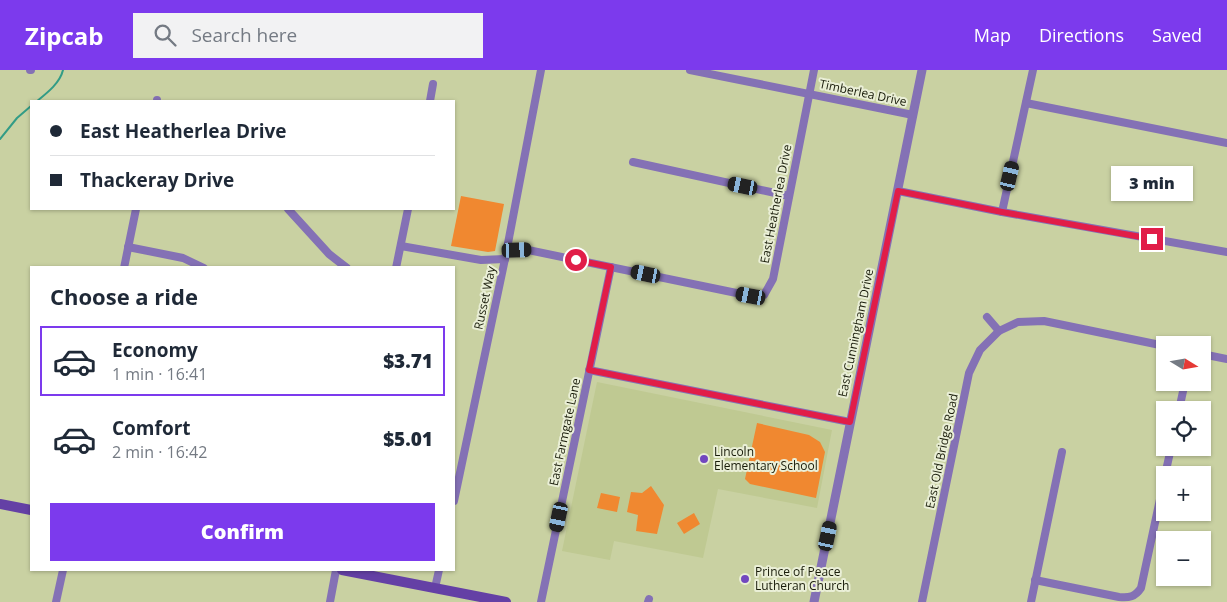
<!DOCTYPE html>
<html lang="en">
<head>
<meta charset="utf-8">
<style>
  :root { --surface:#fff; --page:#f2f2f3; --text:#1f2937; --muted:#747a83; --line:#e0e1e3; --accent:#7c3aed }
  body { margin:0; font-family:"Open Sans",sans-serif; background:var(--page); color:var(--text); height:100vh; display:flex; flex-direction:column; font-size:19px; white-space:nowrap }
  * { box-sizing:border-box; margin:0 }
  p { font-size:16px; color:var(--muted) }
  .icon { flex:none; width:28px; height:28px; fill:none; stroke:currentColor; stroke-width:2; stroke-linecap:round; stroke-linejoin:round }
  .map { position:relative; flex:1; overflow:hidden }
  .drawer { position:absolute; left:30px; top:196px; width:425px; height:305px; display:flex; flex-direction:column; background:var(--surface); border-radius:0px; box-shadow:0 1px 4px #0004 }
  .drawer>* { flex:none }
  .banner { position:absolute; left:30px; top:30px; width:425px; height:110px; border-radius:0px; box-shadow:0 1px 4px #0004; display:grid; align-content:center; height:110px; padding:0 20px; background:var(--surface) }
  .needle { width:32px; rotate:101deg }
  .fabs { position:absolute; left:1156px; top:266px; display:grid; gap:10px }
  .fabs a { display:grid; place-items:center; width:55px; height:55px; border-radius:0px; background:var(--surface); box-shadow:0 1px 4px #0004; font-size:25px }
  .end { position:absolute; width:22px; height:22px; margin:-11px; border:6px solid #e11d48; background:#fff; box-shadow:0 0 0 2px #fff }
  .from { border-radius:50% }
  .bubble { position:absolute; height:35px; border-radius:0px; background:var(--surface); box-shadow:0 1px 4px #0004; font-size:16px; font-weight:800; line-height:35px; text-align:center }
  .car { position:absolute; width:15px; height:30px; margin:-15px -8px; border-radius:6px; box-shadow:0 0 4px 1px #0007; background:linear-gradient(#222 24%,#8ab4d8 0 40%,#222 0 76%,#8ab4d8 0 86%,#222 0) }
  .banner b { display:flex; align-items:center; gap:18px; height:48px; font-size:19px }
  .banner b+b { border-top:1px solid var(--line) }
  .banner i { width:12px; height:12px; background:var(--text) }
  ul { padding:0; list-style:none }
  li { display:flex; align-items:center; gap:15px; height:70px; margin:0 10px 8px; padding:0 10px; border:2px solid transparent; border-radius:0px }
  li div { flex:1 }
  li b { display:block; font-size:19px }
  li em { font-style:normal; font-weight:800 }
  li.on { border-color:var(--accent) }
  li>.icon { width:45px; height:45px; stroke-width:1.5 }
  h2 { padding:0 20px; font-size:22px; line-height:60px }
  .cta { display:flex; gap:10px; margin-top:auto; padding:10px 20px }
  .cta a { flex:1; height:58px; border-radius:0px; background:var(--accent); color:#fff; font-size:20px; font-weight:800; line-height:58px; text-align:center }
  header { display:flex; align-items:center; gap:30px; box-sizing:border-box; height:70px; padding:0 25px; background:var(--accent); color:#fff }
  header strong { font-size:24px }
  nav { display:flex; gap:28px; margin-inline-start:auto; font-size:18px }
  .search { width:350px; height:45px; background:var(--page); display:flex; align-items:center; gap:12px; box-sizing:border-box; padding:0 18px; border-radius:0px; color:var(--muted); font-size:19px }
  .map>svg:first-child { display:block }
</style>
</head>
<body>
<header>
<strong>Zipcab</strong>
<div class="search"><svg class="icon" aria-label="search" viewBox="0 0 24 24"><circle cx="10" cy="10" r="6"/><path d="M15 15l6 6"/></svg>Search here</div>
<nav><a>Map</a><a>Directions</a><a>Saved</a></nav>
</header>
<div class="map">
<svg width="1227" height="532" viewBox="0 0 1227 532">
  <rect width="100%" height="100%" fill="#c9d1a2"/>
  <path fill="#bfc992" d="M597,312L832,360L817,438L718,419L703,488L614,471L610,490L562,481Z"/>
  <g fill="#f08830">
    <path d="M461,126L504,134L495,181L488,182L451,176Z"/>
    <path d="M757,353L809,365L820,372L825,382L816,428L750,414L745,409Z"/>
    <path d="M651,416L664,435L657,464L636,461L638,445L627,442L631,422L642,423Z"/>
    <path d="M601,423L620,427L617,442L597,438Z"/>
    <path d="M694,443L700,454L684,464L677,453Z"/>
  </g>
  <g fill="none" stroke-linecap="round" stroke-linejoin="round">
    <g stroke="#329c86" stroke-width="2">
      <path d="M37,31C47,23 60,13 63,0"/>
      <path d="M0,69L17,48L31,36"/>
    </g>
    <g stroke="#8471b5" stroke-width="8">
      <path d="M30,0H31"/>
      <path d="M690,0L913,45"/>
      <path d="M157,31V30"/>
      <path d="M430,31L433,14"/>
      <path d="M1026,33L1227,73"/>
      <path d="M633,92L789,126"/>
      <path d="M898,121L1002,142L1227,182"/>
      <path d="M288,139L329,184L347,198"/>
      <path d="M1002,142L1033,0"/>
      <path d="M401,176L481,190L505,189"/>
      <path d="M128,177L183,188L204,198"/>
      <path d="M506,181L528,180L751,226L764,225L773,209L814,0"/>
      <path d="M124,198L136,139"/>
      <path d="M396,198L408,139"/>
      <path d="M987,247L999,261"/>
      <path d="M1202,284L1227,289"/>
      <path d="M589,300L850,352"/>
      <path d="M1179,340L1185,312"/>
      <path d="M1165,405L1171,378"/>
      <path d="M454,431L505,189L541,0"/>
      <path d="M1035,510L1119,527C1129,528 1135,527 1141,518L1165,406"/>
      <path d="M435,518L439,500"/>
      <path d="M56,532L63,500"/>
      <path d="M330,532L336,500"/>
      <path d="M541,532L611,197"/>
      <path d="M648,532L649,529"/>
      <path d="M922,532L969,303L980,280L999,261L1018,252L1044,251L1165,276"/>
      <path d="M1031,532L1062,382"/>
    </g>
    <path stroke="#8471b5" stroke-width="9" d="M814,532L922,0"/>
    <g stroke="#6440a5" stroke-width="10">
      <path d="M0,434L31,440"/>
      <path d="M342,500L506,532"/>
    </g>
  </g>
  <g fill="none" stroke-linecap="round" stroke-linejoin="round">
    <path stroke="#e11d48" stroke-width="6" d="M576,190L611,197L589,300L850,352L898,121L1002,142L1152,169"/>
  </g>
  <g fill="#7247bf" stroke="#eaefd7" stroke-width="2">
    <circle cx="704" cy="389" r="5"/>
    <circle cx="745" cy="509" r="5"/>
  </g>
  <g text-anchor="middle" stroke-width="4" stroke-linejoin="round" paint-order="stroke">
    <g font-size="12" fill="#191c0a" stroke="#eaefd7">
      <text transform="translate(863 23) rotate(12)" y="4">Timberlea Drive</text>
      <text transform="translate(776 134) rotate(-79)" y="4">East Heatherlea Drive</text>
      <text transform="translate(485 228) rotate(-78)" y="4">Russet Way</text>
      <text transform="translate(856 263) rotate(-78)" y="4">East Cunningham Drive</text>
      <text transform="translate(565 362) rotate(-78)" y="4">East Farmgate Lane</text>
      <text transform="translate(942 381) rotate(-78)" y="4">East Old Bridge Road</text>
    </g>
    <g font-size="12" fill="#191c0a" stroke="#eaefd7" text-anchor="start">
      <text x="714" y="386">Lincoln<tspan x="714" dy="14">Elementary School</tspan></text>
      <text x="755" y="506">Prince of Peace<tspan x="755" dy="14">Lutheran Church</tspan></text>
    </g>
  </g>
</svg>
<div class="fabs">
<a><svg class="needle" viewBox="-14 -14 28 28"><path d="M0-13l5 13h-10z" fill="#e53935"/><path d="M0 13l5-13h-10z" fill="#747a83"/></svg></a>
<a><svg class="icon" aria-label="locate" viewBox="0 0 24 24"><circle cx="12" cy="12" r="6"/><path d="M12 2v4M12 18v4M2 12h4M18 12h4"/></svg></a>
<a>+</a>
<a>−</a>
</div>
<i class="end from" style="left:576px;top:190px"></i>
<i class="end" style="left:1152px;top:169px"></i>
<div class="bubble" style="left:1111px;top:96px;width:82px">3 min</div>
<i class="car" style="left:1010px;top:106px;rotate:13deg"></i>
<i class="car" style="left:743px;top:116px;rotate:282deg"></i>
<i class="car" style="left:517px;top:180px;rotate:88deg"></i>
<i class="car" style="left:646px;top:204px;rotate:282deg"></i>
<i class="car" style="left:751px;top:226px;rotate:281deg"></i>
<i class="car" style="left:559px;top:447px;rotate:192deg"></i>
<i class="car" style="left:828px;top:466px;rotate:12deg"></i>
<div class="banner">
<b><i class="from"></i>East Heatherlea Drive</b>
<b><i></i>Thackeray Drive</b>
</div>
<section class="drawer">
<h2>Choose a ride</h2>
<ul>
<li class="on"><svg class="icon" aria-label="car" viewBox="0 0 24 24"><path d="M5 17H2v-5l4-1 3-4h7l3 4 3 1v5h-3M9 17h6M6 11h13"/><circle cx="7" cy="17" r="2"/><circle cx="17" cy="17" r="2"/></svg><div><b>Economy</b><p>1 min · 16:41</p></div><em>$3.71</em></li>
<li><svg class="icon" aria-label="car" viewBox="0 0 24 24"><path d="M5 17H2v-5l4-1 3-4h7l3 4 3 1v5h-3M9 17h6M6 11h13"/><circle cx="7" cy="17" r="2"/><circle cx="17" cy="17" r="2"/></svg><div><b>Comfort</b><p>2 min · 16:42</p></div><em>$5.01</em></li>
</ul>
<div class="cta"><a>Confirm</a></div>
</section>
</div>
</body>
</html>
